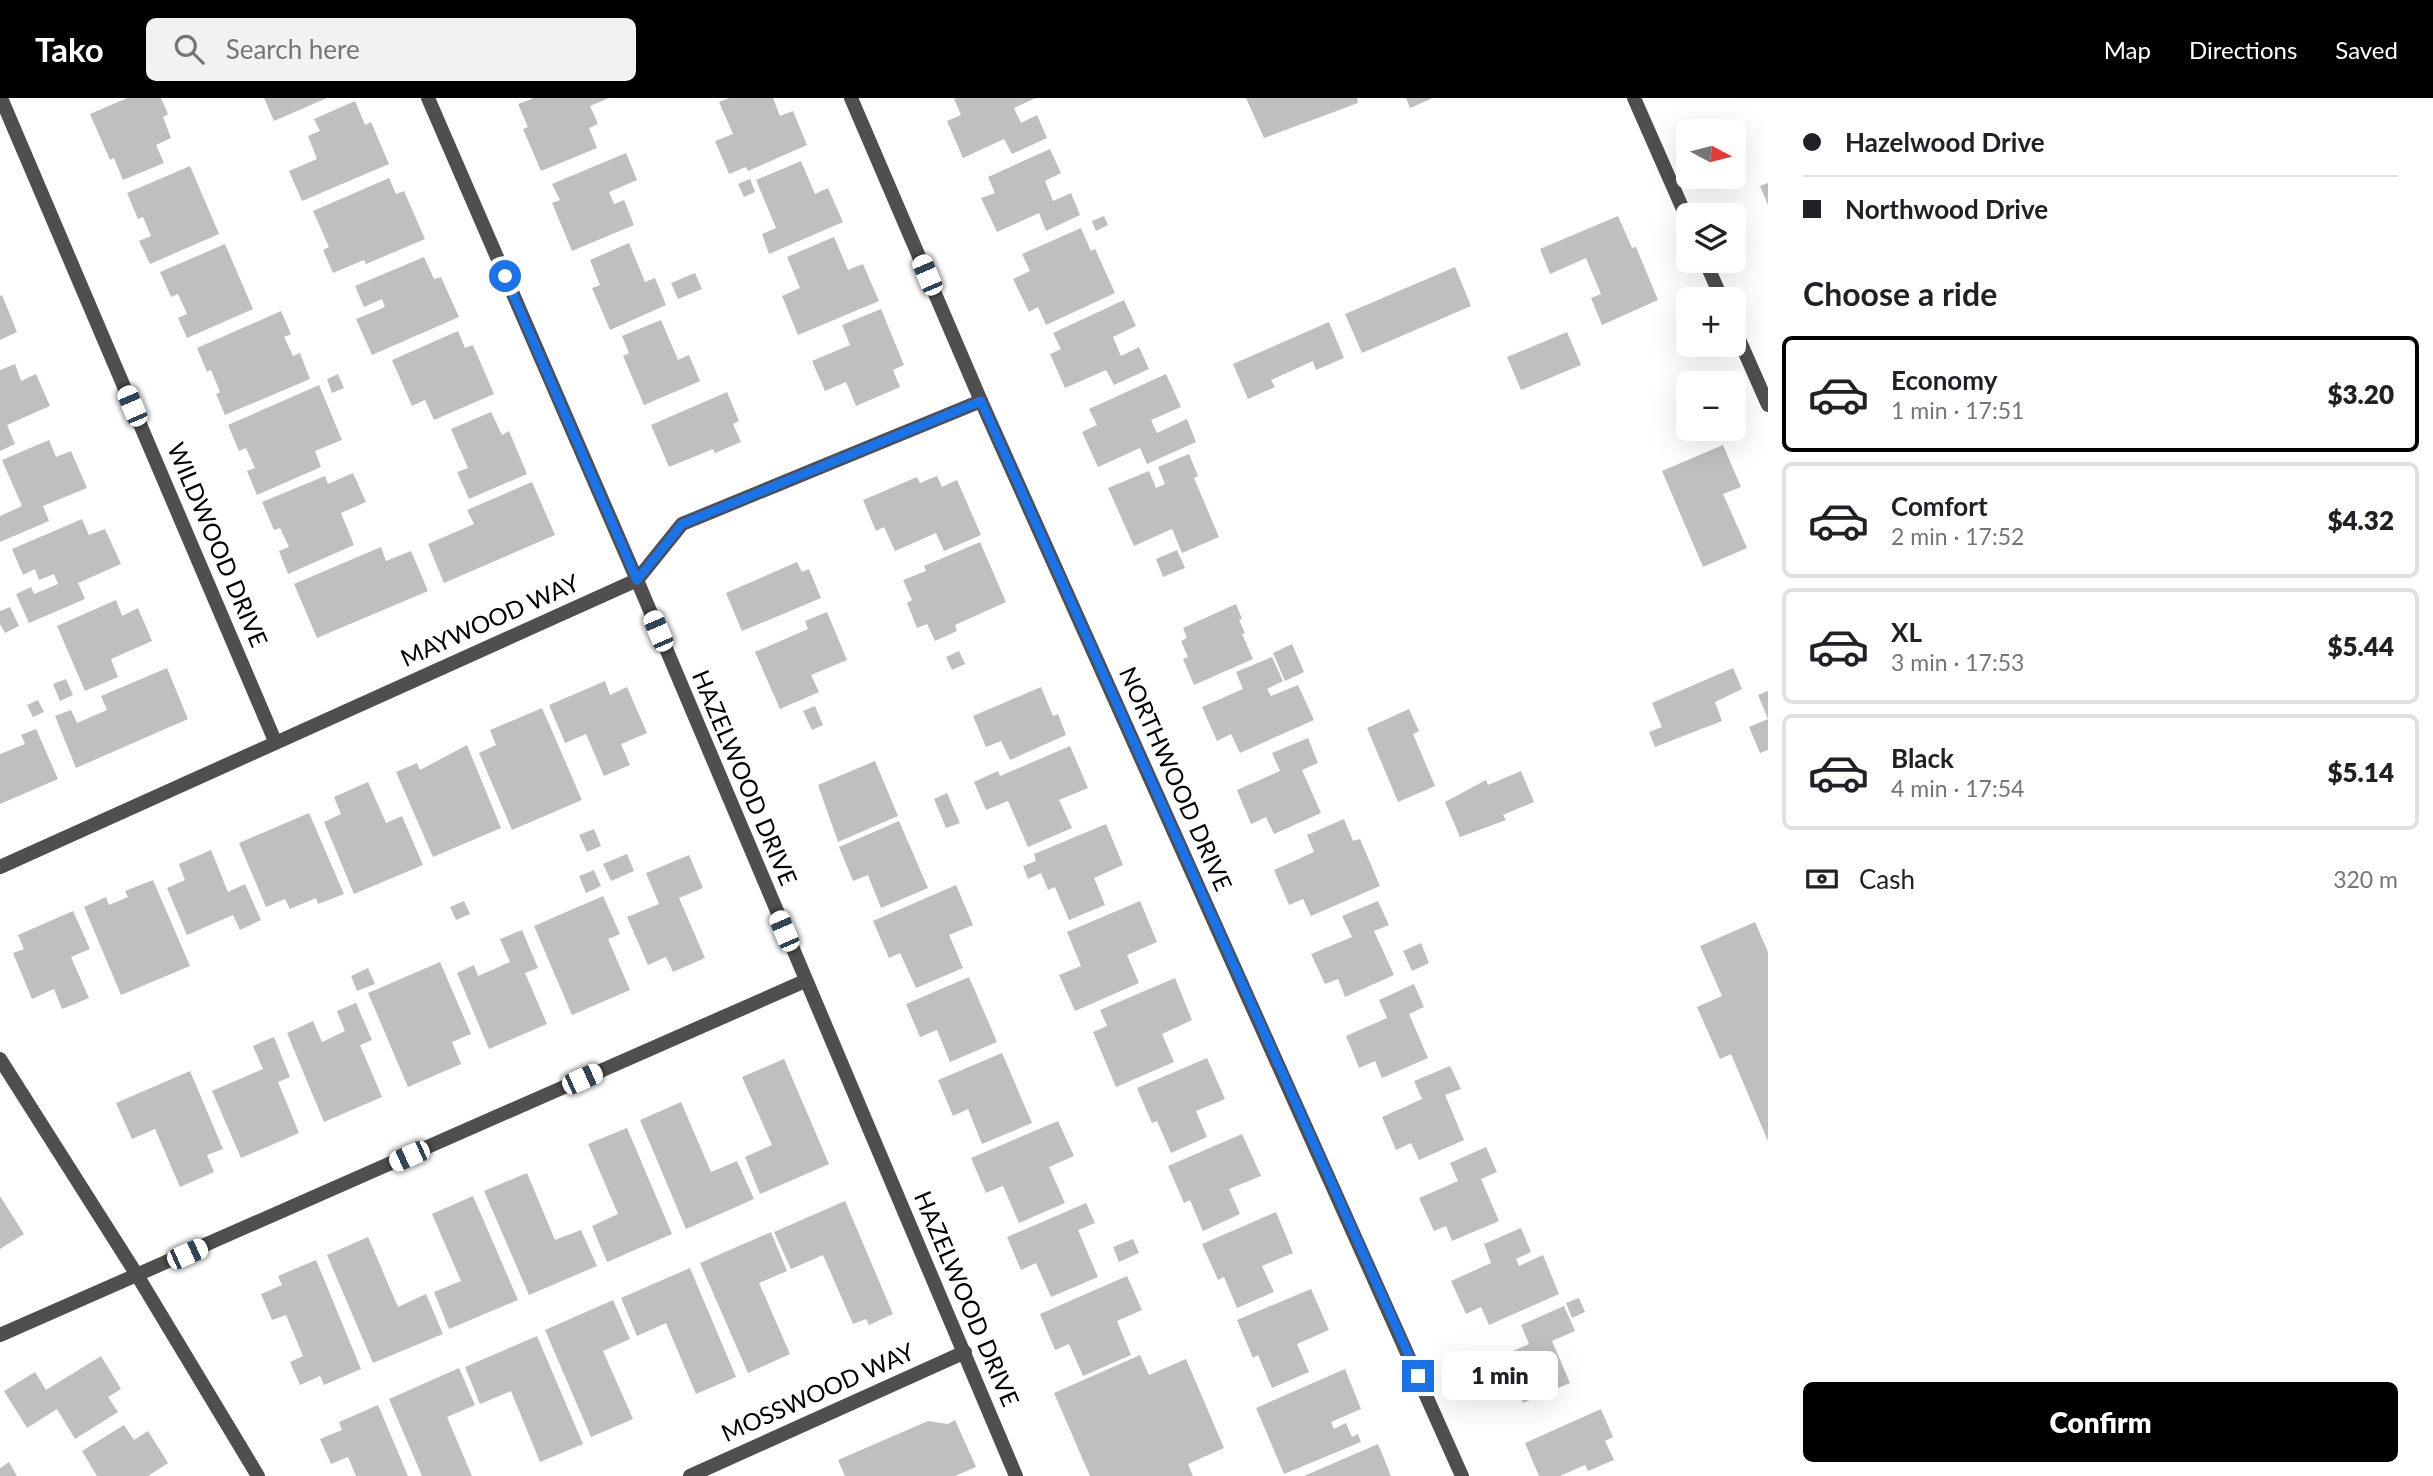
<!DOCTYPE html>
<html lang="en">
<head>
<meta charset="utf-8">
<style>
  :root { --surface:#fff; --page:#f2f2f2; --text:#202124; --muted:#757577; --line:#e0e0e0; --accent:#000 }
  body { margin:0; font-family:Lato,sans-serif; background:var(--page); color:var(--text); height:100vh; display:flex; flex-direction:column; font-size:26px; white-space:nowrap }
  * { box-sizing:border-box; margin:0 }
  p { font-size:23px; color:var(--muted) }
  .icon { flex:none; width:38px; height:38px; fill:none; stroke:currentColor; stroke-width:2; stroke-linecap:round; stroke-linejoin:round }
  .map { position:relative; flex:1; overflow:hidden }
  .sheet { display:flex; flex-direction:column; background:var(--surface); width:665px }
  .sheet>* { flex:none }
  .guide { display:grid; align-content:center; height:154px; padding:0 35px; background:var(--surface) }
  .needle { width:46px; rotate:97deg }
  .tools { position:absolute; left:1676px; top:21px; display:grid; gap:14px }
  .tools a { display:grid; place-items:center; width:70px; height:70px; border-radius:10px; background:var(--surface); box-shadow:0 7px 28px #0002; font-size:35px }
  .end { position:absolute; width:32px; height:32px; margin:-16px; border:9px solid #1a73e8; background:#fff; box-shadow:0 0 0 4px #fff }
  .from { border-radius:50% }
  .bubble { position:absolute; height:49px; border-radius:10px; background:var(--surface); box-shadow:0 7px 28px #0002; font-size:23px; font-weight:800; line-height:49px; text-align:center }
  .car { position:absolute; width:21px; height:42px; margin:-21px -10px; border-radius:9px; box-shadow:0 0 5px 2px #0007; background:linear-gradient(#fff 24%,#345 0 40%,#fff 0 76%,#345 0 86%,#fff 0) }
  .guide b { display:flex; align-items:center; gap:24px; height:66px; font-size:26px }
  .guide b+b { border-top:2px solid var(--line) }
  .guide i { width:18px; height:18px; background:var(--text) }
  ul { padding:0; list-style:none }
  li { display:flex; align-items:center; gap:21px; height:116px; margin:0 14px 10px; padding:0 21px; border:4px solid var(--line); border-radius:10px }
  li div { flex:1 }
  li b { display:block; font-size:26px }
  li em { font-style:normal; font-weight:800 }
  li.active { border-color:var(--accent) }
  li>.icon { width:63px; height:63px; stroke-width:1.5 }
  h2 { padding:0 35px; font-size:32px; line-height:84px }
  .pay { display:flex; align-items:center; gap:18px; height:77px; padding:0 35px; font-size:26px }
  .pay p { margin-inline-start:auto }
  .primary-button { display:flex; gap:14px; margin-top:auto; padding:14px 35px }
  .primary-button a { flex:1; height:80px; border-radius:10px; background:var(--accent); color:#fff; font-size:28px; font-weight:800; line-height:80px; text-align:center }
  header { display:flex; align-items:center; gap:42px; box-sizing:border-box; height:98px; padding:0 35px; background:var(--accent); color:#fff }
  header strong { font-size:33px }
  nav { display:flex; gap:38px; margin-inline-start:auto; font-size:24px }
  .search { width:490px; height:63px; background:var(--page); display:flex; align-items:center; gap:18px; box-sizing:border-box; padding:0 24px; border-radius:10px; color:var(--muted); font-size:26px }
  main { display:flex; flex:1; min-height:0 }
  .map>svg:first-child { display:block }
</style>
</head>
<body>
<header>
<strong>Tako</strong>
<div class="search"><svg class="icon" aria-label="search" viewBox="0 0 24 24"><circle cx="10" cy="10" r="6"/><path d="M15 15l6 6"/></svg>Search here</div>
<nav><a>Map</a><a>Directions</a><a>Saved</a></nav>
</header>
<main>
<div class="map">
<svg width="1768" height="1378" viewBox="0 0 1768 1378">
  <rect width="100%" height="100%" fill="#fff"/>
  <g fill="#bfbfbf">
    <path d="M127,0H161L168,16L163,19L171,40L156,47L164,65L123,82L114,60L110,62L90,16Z"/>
    <path d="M264,0H327L274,23Z"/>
    <path d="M534,0H609L590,8L598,26L589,30L597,50L541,73L523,31L528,29L518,6Z"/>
    <path d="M729,0H773L780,18L793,13L807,47L748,73L746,69L729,76L715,43L733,36L719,4Z"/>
    <path d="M957,0H1036L1014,10L1021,25L1037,17L1047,40L1012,56L1004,41L963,60L947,23L961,17L954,1Z"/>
    <path d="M1246,0H1357L1358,5L1264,40Z"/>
    <path d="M1406,0H1433L1410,10Z"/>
    <path d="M355,3L365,27L371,24L389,66L302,103L289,73L317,61L308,38L320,33L314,21Z"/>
    <path d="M1050,51L1061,75L1045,83L1053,103L1071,95L1080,117L1046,133L1039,115L997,134L981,100L995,95L988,79Z"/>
    <path d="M626,55L637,82L609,94L614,106L624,102L634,127L572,153L552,105L560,102L552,86Z"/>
    <path d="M801,63L815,96L828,90L843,124L769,156L762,136L776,130L756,82Z"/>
    <path d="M190,68L219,136L150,166L139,143L151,138L143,119L138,121L127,95Z"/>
    <path d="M389,80L396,96L404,93L425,141L366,166L364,162L333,175L323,152L329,149L313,113Z"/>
    <path d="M750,81L755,94L744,99L738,86Z"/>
    <path d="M1768,85V107L1760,88Z"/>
    <path d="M1104,118L1108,127L1096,133L1092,123Z"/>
    <path d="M1618,118L1632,150L1636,149L1658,202L1602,227L1591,200L1601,196L1586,160L1550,176L1540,151Z"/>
    <path d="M1081,130L1091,153L1095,151L1115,195L1046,227L1038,209L1029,214L1013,181L1030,173L1022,156Z"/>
    <path d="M834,139L848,172L863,166L879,203L798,237L782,198L800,190L787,159Z"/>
    <path d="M629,145L645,184L655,180L666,207L610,232L592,190L600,187L590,162Z"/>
    <path d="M225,146L253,211L187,240L178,220L187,216L178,196L171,199L160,174Z"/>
    <path d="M424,159L434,181L441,179L459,219L372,257L356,221L385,209L382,201L364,209L355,188Z"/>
    <path d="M1455,169L1471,208L1362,255L1345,216Z"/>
    <path d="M695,175L702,191L678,201L671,185Z"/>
    <path d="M2,197L17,234L0,242V198Z"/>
    <path d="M1124,202L1136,228L1113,239L1121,258L1139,249L1149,271L1114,287L1106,272L1065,290L1050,256L1061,251L1053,235Z"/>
    <path d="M881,211L904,267L893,272L900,289L856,308L846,284L825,293L812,263L850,247L842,227Z"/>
    <path d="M281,213L291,236L284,239L293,258L300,255L310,281L225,317L216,296L220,294L211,272L207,274L197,250Z"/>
    <path d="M661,222L678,262L689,257L700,283L644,307L623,258L629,255L622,238Z"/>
    <path d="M1329,224L1344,260L1316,272L1313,263L1271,282L1275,289L1248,301L1233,266Z"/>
    <path d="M458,233L465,250L473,247L494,296L434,322L425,302L412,308L392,262Z"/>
    <path d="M1567,234L1581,267L1521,292L1507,259Z"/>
    <path d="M15,266L21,283L36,276L50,308L7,327L15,346L0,353V272Z"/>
    <path d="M338,276L344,290L332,295L327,281Z"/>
    <path d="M1166,276L1181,309L1151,322L1157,335L1187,321L1196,344L1147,366L1140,350L1098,369L1082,334L1097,327L1089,311Z"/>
    <path d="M319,287L342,342L315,353L321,369L257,397L247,373L255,370L246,350L239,353L228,327Z"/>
    <path d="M727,294L739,323L733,326L741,344L715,355L713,351L669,369L651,327Z"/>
    <path d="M491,314L502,337L509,333L527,376L469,401L457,374L468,370L451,331Z"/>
    <path d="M49,342L56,359L71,353L87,390L43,408L49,423L0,444V418L22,408L2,362Z"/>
    <path d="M1723,347L1741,389L1723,396L1747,450L1703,469L1662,373Z"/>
    <path d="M1189,356L1198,378L1194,380L1219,439L1182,455L1172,431L1134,448L1108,390L1149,373L1156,390L1165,386L1158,369Z"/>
    <path d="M353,375L366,404L341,415L354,447L288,476L279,453L289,449L280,430L274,432L262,404L325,378L328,386Z"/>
    <path d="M937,378L942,389L957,382L981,437L944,453L936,435L895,453L884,429L876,433L863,402L917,379L920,385Z"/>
    <path d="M532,384L555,437L444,485L428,446L474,426L467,412Z"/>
    <path d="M82,421L89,437L105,431L121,466L78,485L85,501L29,525L16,496L31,489L34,496L58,486L54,476L39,482L35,471L23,477L12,451Z"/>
    <path d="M980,444L1006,504L955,527L957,533L935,543L927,526L917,530L907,505L912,502L903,482L926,473L924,468Z"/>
    <path d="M381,449L386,463L411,453L428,493L317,540L294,486Z"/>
    <path d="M1177,452L1185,470L1163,479L1156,461Z"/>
    <path d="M797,464L802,474L809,471L821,500L742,533L726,495Z"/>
    <path d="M116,502L122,518L138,510L152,543L111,561L118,579L85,593L57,528Z"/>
    <path d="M1236,506L1242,521L1239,522L1245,535L1242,536L1253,561L1194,587L1183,561L1188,559L1181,543L1187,540L1183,530Z"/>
    <path d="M10,509L19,528L5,535L0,526V513Z"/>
    <path d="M827,514L847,562L811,577L819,594L780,611L755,554L808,531L805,523Z"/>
    <path d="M1292,546L1304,574L1285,583L1273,555Z"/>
    <path d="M959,553L965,566L952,572L946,559Z"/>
    <path d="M1272,559L1283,583L1267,591L1271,598L1298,587L1314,622L1240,655L1231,636L1217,643L1202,609L1243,591L1236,574Z"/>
    <path d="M167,570L188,621L76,670L55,618L71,612L77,625L107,612L101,598Z"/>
    <path d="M1733,570L1742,591L1715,604L1722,623L1655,649L1649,634L1662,629L1652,605Z"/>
    <path d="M66,581L73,597L60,603L53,586Z"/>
    <path d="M605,583L610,597L627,589L647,635L621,646L630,667L604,678L586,636L565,645L549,607Z"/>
    <path d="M1041,589L1053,618L1058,616L1066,637L1010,662L1001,643L986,649L973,618Z"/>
    <path d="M1768,593V652L1760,655L1749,629L1768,621L1758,597Z"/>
    <path d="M38,602L44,614L33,619L27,607Z"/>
    <path d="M815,608L823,627L812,632L803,613Z"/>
    <path d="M542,610L582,702L512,732L479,655L496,647L490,632Z"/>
    <path d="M1409,611L1419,633L1413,636L1435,688L1398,704L1367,630Z"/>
    <path d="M36,631L58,681L0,706V656L25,646L21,637Z"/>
    <path d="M1308,640L1318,665L1302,672L1321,715L1274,736L1266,719L1251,726L1237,692L1280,673L1272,655Z"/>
    <path d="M467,647L501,730L433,759L396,674L417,665L420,672Z"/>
    <path d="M1070,648L1088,690L1059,702L1072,730L1028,749L1008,703L986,712L974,684L998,673L1000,678Z"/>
    <path d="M875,663L898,718L838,744L818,687Z"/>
    <path d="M1521,673L1534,704L1503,717L1506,722L1460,739L1445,704L1486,682L1488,687Z"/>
    <path d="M368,684L386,725L402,718L423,767L354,796L324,724L341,716L334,699Z"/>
    <path d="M947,695L960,725L946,730L934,701Z"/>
    <path d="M309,715L344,796L318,806L316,800L290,811L285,801L266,809L239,745Z"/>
    <path d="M1344,721L1353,743L1360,741L1380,788L1311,818L1303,801L1289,807L1274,772L1314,754L1307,737Z"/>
    <path d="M899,723L928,790L881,810L868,777L853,783L839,749Z"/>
    <path d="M1106,726L1123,767L1094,780L1105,807L1069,822L1055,789L1048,792L1041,775L1028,781L1023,768L1036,763L1034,756Z"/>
    <path d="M594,731L601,748L587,754L579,737Z"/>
    <path d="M211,752L228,794L245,786L261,822L240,832L233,817L187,837L167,790L185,782L179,766Z"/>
    <path d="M627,756L634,773L611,783L603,766Z"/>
    <path d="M689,757L703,790L679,800L705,860L673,874L666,859L648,867L627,819L659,806L646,775Z"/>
    <path d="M594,772L601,788L586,795L579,778Z"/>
    <path d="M153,782L190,868L121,897L84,809L106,799L109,807L128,799L125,793Z"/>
    <path d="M956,787L973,827L949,837L963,870L916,890L900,855L889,860L873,823Z"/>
    <path d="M603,798L620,836L608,841L630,892L572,917L534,828Z"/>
    <path d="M464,803L470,816L456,822L450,809Z"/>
    <path d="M1140,803L1157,844L1127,857L1139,885L1075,913L1059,877L1081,868L1067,834Z"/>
    <path d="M1378,803L1389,827L1374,833L1394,877L1345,899L1338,881L1325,886L1311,856L1352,839L1342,818Z"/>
    <path d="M73,813L90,851L71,859L89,900L62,911L54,891L32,901L13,855L24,851L18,837Z"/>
    <path d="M1755,824L1768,854V1043L1731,956L1720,961L1697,909L1722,898L1700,848Z"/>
    <path d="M522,832L538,870L525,875L547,926L489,951L457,875L474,867L478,878L510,864L500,841Z"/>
    <path d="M1421,845L1429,865L1412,873L1403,853Z"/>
    <path d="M440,864L471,936L452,944L461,966L408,989L368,895Z"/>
    <path d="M368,870L375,886L357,893L351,878Z"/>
    <path d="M969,879L997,944L950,964L937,932L920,939L906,906Z"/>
    <path d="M1175,880L1192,922L1162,936L1174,964L1116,989L1093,934L1107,928L1100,912Z"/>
    <path d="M1414,886L1424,909L1409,916L1428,960L1382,980L1375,963L1359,970L1346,938L1387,920L1379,902Z"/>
    <path d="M356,905L372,942L360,947L382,999L324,1024L287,935L313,923L322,944L345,933L337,913Z"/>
    <path d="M274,939L290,979L278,984L299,1035L241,1060L212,993L263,971L253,948Z"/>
    <path d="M1002,955L1032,1025L982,1046L968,1011L953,1018L938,982Z"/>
    <path d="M1207,960L1225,1001L1196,1013L1207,1039L1171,1055L1157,1023L1152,1025L1137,990Z"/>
    <path d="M784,961L829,1066L760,1096L745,1059L772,1047L742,979Z"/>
    <path d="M1450,968L1461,991L1445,997L1464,1042L1419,1062L1411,1045L1396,1052L1382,1019L1422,1001L1414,983Z"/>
    <path d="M190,973L223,1051L207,1057L214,1074L180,1089L155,1031L132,1041L116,1005Z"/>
    <path d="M681,1004L711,1074L737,1063L754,1101L686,1131L640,1022Z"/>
    <path d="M1058,1023L1074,1058L1049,1069L1065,1105L1019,1125L1003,1088L986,1095L971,1060Z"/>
    <path d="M627,1030L672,1136L607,1164L592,1128L618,1116L588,1046Z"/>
    <path d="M1242,1036L1261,1078L1229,1091L1240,1116L1203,1133L1190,1102L1184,1105L1168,1068Z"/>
    <path d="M1486,1049L1497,1074L1481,1081L1499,1123L1452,1143L1446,1128L1434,1133L1419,1100L1458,1083L1450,1065Z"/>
    <path d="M527,1075L555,1142L581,1132L597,1168L529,1197L484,1093Z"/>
    <path d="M0,1098L24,1136L0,1151Z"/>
    <path d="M473,1098L518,1202L449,1231L434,1194L461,1183L432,1116Z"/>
    <path d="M845,1103L893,1216L869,1227L866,1221L853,1226L823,1157L791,1171L774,1134Z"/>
    <path d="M1086,1105L1095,1125L1078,1132L1098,1179L1051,1199L1036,1165L1021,1172L1007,1139Z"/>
    <path d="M1276,1114L1293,1155L1262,1168L1274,1194L1237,1210L1224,1179L1218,1182L1202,1146Z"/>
    <path d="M1521,1130L1531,1154L1516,1161L1519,1168L1543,1157L1559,1196L1489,1227L1481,1209L1466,1216L1451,1183L1491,1165L1484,1146Z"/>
    <path d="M771,1134L787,1173L759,1185L790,1256L748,1275L700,1165Z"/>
    <path d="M368,1139L398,1209L426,1196L443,1236L373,1265L327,1157Z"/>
    <path d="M1133,1141L1139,1155L1119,1164L1113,1149Z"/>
    <path d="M316,1162L361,1271L324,1287L320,1278L300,1287L290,1264L303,1258L286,1217L272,1222L261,1196L282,1187L278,1178Z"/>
    <path d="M690,1170L736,1279L696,1296L666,1225L637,1238L621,1200Z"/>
    <path d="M1127,1178L1142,1212L1117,1223L1131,1257L1083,1278L1069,1246L1055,1252L1040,1216Z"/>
    <path d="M1311,1191L1329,1232L1297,1246L1309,1274L1272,1290L1258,1257L1253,1260L1237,1222Z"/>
    <path d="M1579,1200L1585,1214L1572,1220L1566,1205Z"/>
    <path d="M613,1202L630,1241L603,1253L633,1321L591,1339L545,1232Z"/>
    <path d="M1564,1208L1575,1233L1552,1243L1570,1285L1523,1305L1517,1290L1505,1296L1490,1263L1529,1246L1521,1227Z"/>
    <path d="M537,1238L583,1346L540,1364L511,1293L480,1306L465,1269Z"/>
    <path d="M1140,1257L1149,1277L1186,1261L1224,1350L1188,1366L1193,1378H1090L1054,1295Z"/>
    <path d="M101,1258L121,1291L108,1299L118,1314L75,1341L57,1311L27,1330L4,1293L35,1274L46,1292Z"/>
    <path d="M459,1270L475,1307L447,1319L472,1378H422L389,1301Z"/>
    <path d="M1345,1271L1361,1311L1331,1324L1334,1331L1346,1325L1352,1339L1358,1336L1361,1344L1284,1376L1256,1310Z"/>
    <path d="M378,1307L408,1378H356L348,1359L331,1366L320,1341L342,1332L339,1324Z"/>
    <path d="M1601,1311L1613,1339L1605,1343L1614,1362L1588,1373L1585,1367L1560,1378H1539L1525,1345Z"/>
    <path d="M955,1322L976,1369L955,1378H845L838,1362L928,1323L948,1326Z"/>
    <path d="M124,1327L134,1342L148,1333L168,1365L148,1378H97L82,1353Z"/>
    <path d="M1378,1346L1391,1378H1304Z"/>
    <path d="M9,1364L17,1378H0V1370Z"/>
  </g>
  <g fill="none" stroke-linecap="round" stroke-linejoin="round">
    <g stroke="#4f4f4f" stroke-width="14">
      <path d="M1,0L275,643"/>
      <path d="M428,0L637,482L1016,1378"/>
      <path d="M851,0L981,303L1462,1378"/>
      <path d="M1634,0L1689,125"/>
      <path d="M1705,163L1722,201"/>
      <path d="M1734,230L1768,307"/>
      <path d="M0,769L637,482L682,426L981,303"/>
      <path d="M0,961L137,1177L258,1378"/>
      <path d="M0,1237L805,883"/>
      <path d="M690,1378L965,1254"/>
    </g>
  </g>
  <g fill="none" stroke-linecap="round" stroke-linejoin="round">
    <path stroke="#1a73e8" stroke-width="9" d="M505,178L637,482L682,426L981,303L1418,1278"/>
  </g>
  <g text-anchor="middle" stroke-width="7" stroke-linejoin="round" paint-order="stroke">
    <g font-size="24" fill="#000" stroke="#fff">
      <text transform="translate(217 447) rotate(67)" y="8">WILDWOOD DRIVE</text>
      <text transform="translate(490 523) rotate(-24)" y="8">MAYWOOD WAY</text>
      <text transform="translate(744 680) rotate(67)" y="8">HAZELWOOD DRIVE</text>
      <text transform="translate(1175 681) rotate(66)" y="8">NORTHWOOD DRIVE</text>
      <text transform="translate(966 1201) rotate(67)" y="8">HAZELWOOD DRIVE</text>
      <text transform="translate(818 1295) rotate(-24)" y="8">MOSSWOOD WAY</text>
    </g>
  </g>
</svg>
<div class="tools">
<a><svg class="needle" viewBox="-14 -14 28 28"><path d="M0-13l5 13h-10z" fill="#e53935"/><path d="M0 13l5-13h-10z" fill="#757577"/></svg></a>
<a><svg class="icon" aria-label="layers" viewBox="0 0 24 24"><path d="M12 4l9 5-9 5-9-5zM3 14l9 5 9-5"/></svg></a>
<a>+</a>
<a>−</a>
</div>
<i class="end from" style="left:505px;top:178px"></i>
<i class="end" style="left:1418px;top:1278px"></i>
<div class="bubble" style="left:1442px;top:1253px;width:116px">1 min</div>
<i class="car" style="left:927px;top:177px;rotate:337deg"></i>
<i class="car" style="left:132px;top:308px;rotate:337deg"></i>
<i class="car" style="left:658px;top:533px;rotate:337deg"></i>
<i class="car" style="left:784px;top:833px;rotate:337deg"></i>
<i class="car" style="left:582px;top:981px;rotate:66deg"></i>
<i class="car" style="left:409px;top:1058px;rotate:246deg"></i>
<i class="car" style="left:187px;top:1156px;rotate:66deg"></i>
</div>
<section class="sheet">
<div class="guide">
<b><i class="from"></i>Hazelwood Drive</b>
<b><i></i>Northwood Drive</b>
</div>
<h2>Choose a ride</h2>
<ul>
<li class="active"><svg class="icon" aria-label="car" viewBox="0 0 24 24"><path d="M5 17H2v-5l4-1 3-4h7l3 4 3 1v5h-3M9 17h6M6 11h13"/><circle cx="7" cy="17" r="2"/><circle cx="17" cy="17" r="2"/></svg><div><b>Economy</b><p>1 min · 17:51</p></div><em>$3.20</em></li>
<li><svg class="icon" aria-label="car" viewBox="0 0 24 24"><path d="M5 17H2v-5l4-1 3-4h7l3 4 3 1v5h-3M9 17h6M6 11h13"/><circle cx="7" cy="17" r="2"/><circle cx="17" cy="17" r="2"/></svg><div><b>Comfort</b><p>2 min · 17:52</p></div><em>$4.32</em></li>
<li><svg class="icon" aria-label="car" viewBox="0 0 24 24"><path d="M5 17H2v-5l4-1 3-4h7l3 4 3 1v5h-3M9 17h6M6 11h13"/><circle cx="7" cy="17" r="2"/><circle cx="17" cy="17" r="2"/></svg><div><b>XL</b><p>3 min · 17:53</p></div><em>$5.44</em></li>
<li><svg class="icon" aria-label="car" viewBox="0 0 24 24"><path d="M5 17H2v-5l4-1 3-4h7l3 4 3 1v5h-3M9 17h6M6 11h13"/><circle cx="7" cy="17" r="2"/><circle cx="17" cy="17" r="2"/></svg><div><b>Black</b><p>4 min · 17:54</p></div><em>$5.14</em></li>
</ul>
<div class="pay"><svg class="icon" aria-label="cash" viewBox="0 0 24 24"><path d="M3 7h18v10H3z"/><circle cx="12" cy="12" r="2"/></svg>Cash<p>320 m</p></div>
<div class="primary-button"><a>Confirm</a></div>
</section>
</main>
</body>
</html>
